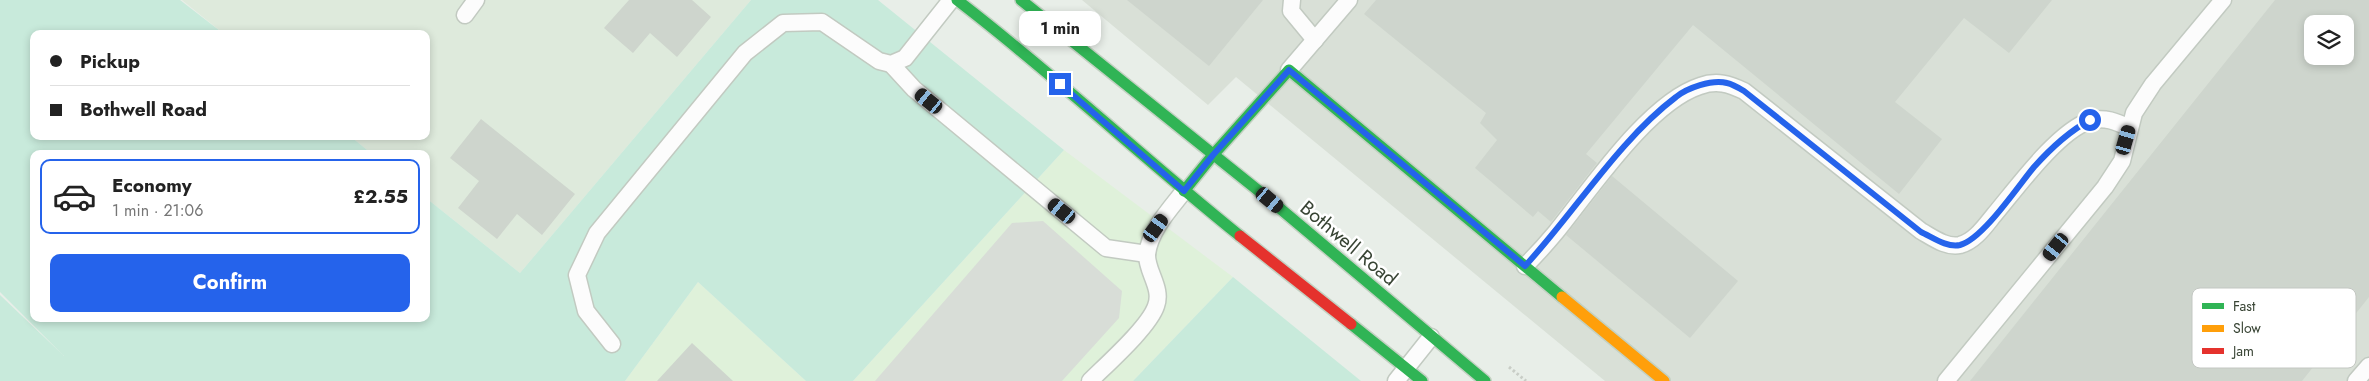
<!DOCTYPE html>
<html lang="en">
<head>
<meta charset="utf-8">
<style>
  :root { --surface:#fff; --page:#f6f6f6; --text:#222; --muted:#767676; --line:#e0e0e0; --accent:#2563eb }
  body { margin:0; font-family:Jost,sans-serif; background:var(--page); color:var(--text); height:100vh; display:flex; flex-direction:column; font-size:19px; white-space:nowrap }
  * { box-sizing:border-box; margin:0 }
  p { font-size:16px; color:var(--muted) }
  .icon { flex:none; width:28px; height:28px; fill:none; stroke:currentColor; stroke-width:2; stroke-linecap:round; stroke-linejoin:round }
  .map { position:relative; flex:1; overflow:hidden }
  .details { position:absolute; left:30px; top:150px; width:400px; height:172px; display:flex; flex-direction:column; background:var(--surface); border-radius:10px; box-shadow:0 2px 8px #0003 }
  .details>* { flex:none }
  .guide { position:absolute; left:30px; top:30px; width:400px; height:110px; border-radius:10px; box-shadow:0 2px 8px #0003; display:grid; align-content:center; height:110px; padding:0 20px; background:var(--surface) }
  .tools { position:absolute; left:2304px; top:15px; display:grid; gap:10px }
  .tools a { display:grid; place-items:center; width:50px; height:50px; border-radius:10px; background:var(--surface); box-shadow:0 2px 8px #0003; font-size:25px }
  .end { position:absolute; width:22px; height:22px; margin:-11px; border:6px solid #2563eb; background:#fff; box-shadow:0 0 0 2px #fff }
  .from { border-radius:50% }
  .bubble { position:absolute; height:35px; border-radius:10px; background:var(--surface); box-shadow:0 2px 8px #0003; font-size:16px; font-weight:700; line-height:35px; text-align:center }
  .car { position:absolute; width:15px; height:30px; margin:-15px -8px; border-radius:6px; box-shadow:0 0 4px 1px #0007; background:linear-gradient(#222 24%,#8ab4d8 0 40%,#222 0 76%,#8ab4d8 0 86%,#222 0) }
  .guide b { display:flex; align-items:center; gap:18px; height:48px; font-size:19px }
  .guide b+b { border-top:1px solid var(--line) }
  .guide i { width:12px; height:12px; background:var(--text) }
  ul { padding:9px 0 0; list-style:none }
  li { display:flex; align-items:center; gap:15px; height:75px; margin:0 10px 8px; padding:0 10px; border:2px solid transparent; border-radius:10px }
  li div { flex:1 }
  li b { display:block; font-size:19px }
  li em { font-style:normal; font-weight:700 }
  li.active { border-color:var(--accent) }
  li>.icon { width:45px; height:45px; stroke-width:1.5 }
  .button { display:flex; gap:10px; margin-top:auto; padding:10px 20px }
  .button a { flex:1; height:58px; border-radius:10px; background:var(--accent); color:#fff; font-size:20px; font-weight:700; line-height:58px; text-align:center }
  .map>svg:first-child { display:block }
</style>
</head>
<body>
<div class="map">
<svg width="2369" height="381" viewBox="0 0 2369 381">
  <rect width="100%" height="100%" fill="#e8eee8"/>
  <path fill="#deeadc" d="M182,0H751L520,273L426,198V154H372L350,136H426V34H224Z"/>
  <g fill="#dff1da">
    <path d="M1064,150L1233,277L1133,381H853Z"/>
    <path d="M698,282L806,381H625Z"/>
  </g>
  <path fill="#d9e0d7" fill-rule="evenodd" d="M1082,0H2369V381H1605L1236,77L1208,105ZM2312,24H2345V56H2312Z"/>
  <g fill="#c8eadb">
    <path d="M0,0H180L224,34H34V136H350L372,154H34V319H426V198L520,273L751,0H878L1064,150L853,381H806L698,282L625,381H0V295L64,356L0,292Z"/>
    <path d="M1233,277L1361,381H1133Z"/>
  </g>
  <path fill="#d8ddd7" d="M1043,221L1122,291L1119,318L1062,381H875L1012,223Z"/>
  <g fill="#ced5cd" fill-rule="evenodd">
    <path d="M629,0H692L711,17L677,57L650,33L633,53L604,28Z"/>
    <path d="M1127,0H1263L1209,66Z"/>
    <path d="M1376,0H2052L2009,53L1964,18L1895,102L1942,139L1899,194L1693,25L1586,154L1597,163L1551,222L1538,211L1533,217L1475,168L1497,140L1480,123L1486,113L1364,14Z"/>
    <path d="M2275,0H2369V297L2302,381H1970ZM2312,24H2345V56H2312Z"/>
    <path d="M481,119L575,194L542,235L517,214L497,239L458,208L479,181L450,158Z"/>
    <path d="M1612,176L1738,281L1690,338L1566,235Z"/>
    <path d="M692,343L733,381H657Z"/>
  </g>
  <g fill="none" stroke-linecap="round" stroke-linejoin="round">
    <defs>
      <g id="lane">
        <path d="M1292,0L1291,11L1315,40"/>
        <path d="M465,15L476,0"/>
        <path d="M891,64L914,89L1106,248L1147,254"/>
        <path d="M1289,70L1349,0"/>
        <path d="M1525,266C1536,255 1546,244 1556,232C1591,189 1648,103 1700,86C1717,80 1729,84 1744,91L1921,231C1932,237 1946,248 1960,245C1975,241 1985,226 1994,215C2016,189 2057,132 2089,121C2104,116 2117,122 2130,128"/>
        <path d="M612,344L586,311L577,275L597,233L745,53L783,23L822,22L879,61L891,64L905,58L951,0"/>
        <path d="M1090,381C1107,364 1149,327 1156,306C1163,288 1146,271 1147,254C1150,230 1170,209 1184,191"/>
        <path d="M1396,381L1431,337"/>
        <path d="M1946,381L2105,187L2122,161L2134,113L2153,84L2223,0"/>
        <path d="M2356,381L2369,366"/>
      </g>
      <g id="fast">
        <path d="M957,0C1055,75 1144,159 1240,236"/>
        <path d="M1021,0L1270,200L1485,381"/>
        <path d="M1184,191L1213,155L1289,70L1562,297"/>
        <path d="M1351,324L1422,381"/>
      </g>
      <path id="slow" d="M1562,297L1664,381"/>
      <path id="jam" d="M1240,236L1351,324"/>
    </defs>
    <use href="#lane" stroke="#c2cac1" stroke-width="19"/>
    <use href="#fast" stroke="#c3d1c2" stroke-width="14"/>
    <use href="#slow" stroke="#c3d1c2" stroke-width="14"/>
    <use href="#jam" stroke="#c3d1c2" stroke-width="14"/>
    <path stroke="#c8cdc6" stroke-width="3" stroke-dasharray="2.5 2.5" stroke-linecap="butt" d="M1509,367L1526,381"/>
    <use href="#lane" stroke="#fcfcfc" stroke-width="16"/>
    <use href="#fast" stroke="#30b455" stroke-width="11"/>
    <use href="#slow" stroke="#ff9f0a" stroke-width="11"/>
    <use href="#jam" stroke="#e5322d" stroke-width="11"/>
  </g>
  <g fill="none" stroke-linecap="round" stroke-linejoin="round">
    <path stroke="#2563eb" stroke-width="6" d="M1060,84L1184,191L1213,155L1289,70L1525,266C1574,213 1619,140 1676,97C1687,88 1712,79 1727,83C1732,84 1739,88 1744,91L1921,232C1932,237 1947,248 1960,245C1983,239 2018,186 2034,167C2051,148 2068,132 2090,120"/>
  </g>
  <g text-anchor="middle" stroke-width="5" stroke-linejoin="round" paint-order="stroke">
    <g font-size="20" fill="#384434" stroke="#fff">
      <text transform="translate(1349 243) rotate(40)" y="7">Bothwell Road</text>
    </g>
  </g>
  <rect x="2192" y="288" width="164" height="80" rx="8" fill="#fff" stroke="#c3c7c2" stroke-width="1"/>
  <rect x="2202" y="303" width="22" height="6" fill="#30b455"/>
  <rect x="2202" y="325" width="22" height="7" fill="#ff9f0a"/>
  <rect x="2202" y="348" width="22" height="6" fill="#e5322d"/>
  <g font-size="14" fill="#384434">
    <text x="2233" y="311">Fast</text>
    <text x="2233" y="333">Slow</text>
    <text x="2233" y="356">Jam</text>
  </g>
</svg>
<div class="tools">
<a><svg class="icon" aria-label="layers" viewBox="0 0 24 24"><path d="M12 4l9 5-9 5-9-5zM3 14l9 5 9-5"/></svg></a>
</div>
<i class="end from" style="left:2090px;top:120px"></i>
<i class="end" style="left:1060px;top:84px"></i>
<div class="bubble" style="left:1019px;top:11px;width:82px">1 min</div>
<i class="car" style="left:929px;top:101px;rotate:309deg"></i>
<i class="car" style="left:2126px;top:140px;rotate:16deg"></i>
<i class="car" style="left:1270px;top:200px;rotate:130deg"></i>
<i class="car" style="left:1062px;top:211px;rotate:309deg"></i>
<i class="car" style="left:1156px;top:228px;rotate:36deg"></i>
<i class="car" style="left:2056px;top:247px;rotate:219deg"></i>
<div class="guide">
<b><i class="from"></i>Pickup</b>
<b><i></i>Bothwell Road</b>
</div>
<section class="details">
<ul>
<li class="active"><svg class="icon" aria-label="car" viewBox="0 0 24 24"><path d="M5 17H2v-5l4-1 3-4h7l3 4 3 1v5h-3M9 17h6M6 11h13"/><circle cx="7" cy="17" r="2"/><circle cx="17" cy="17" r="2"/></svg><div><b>Economy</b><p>1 min · 21:06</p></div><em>£2.55</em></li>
</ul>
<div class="button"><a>Confirm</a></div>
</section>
</div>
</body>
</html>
